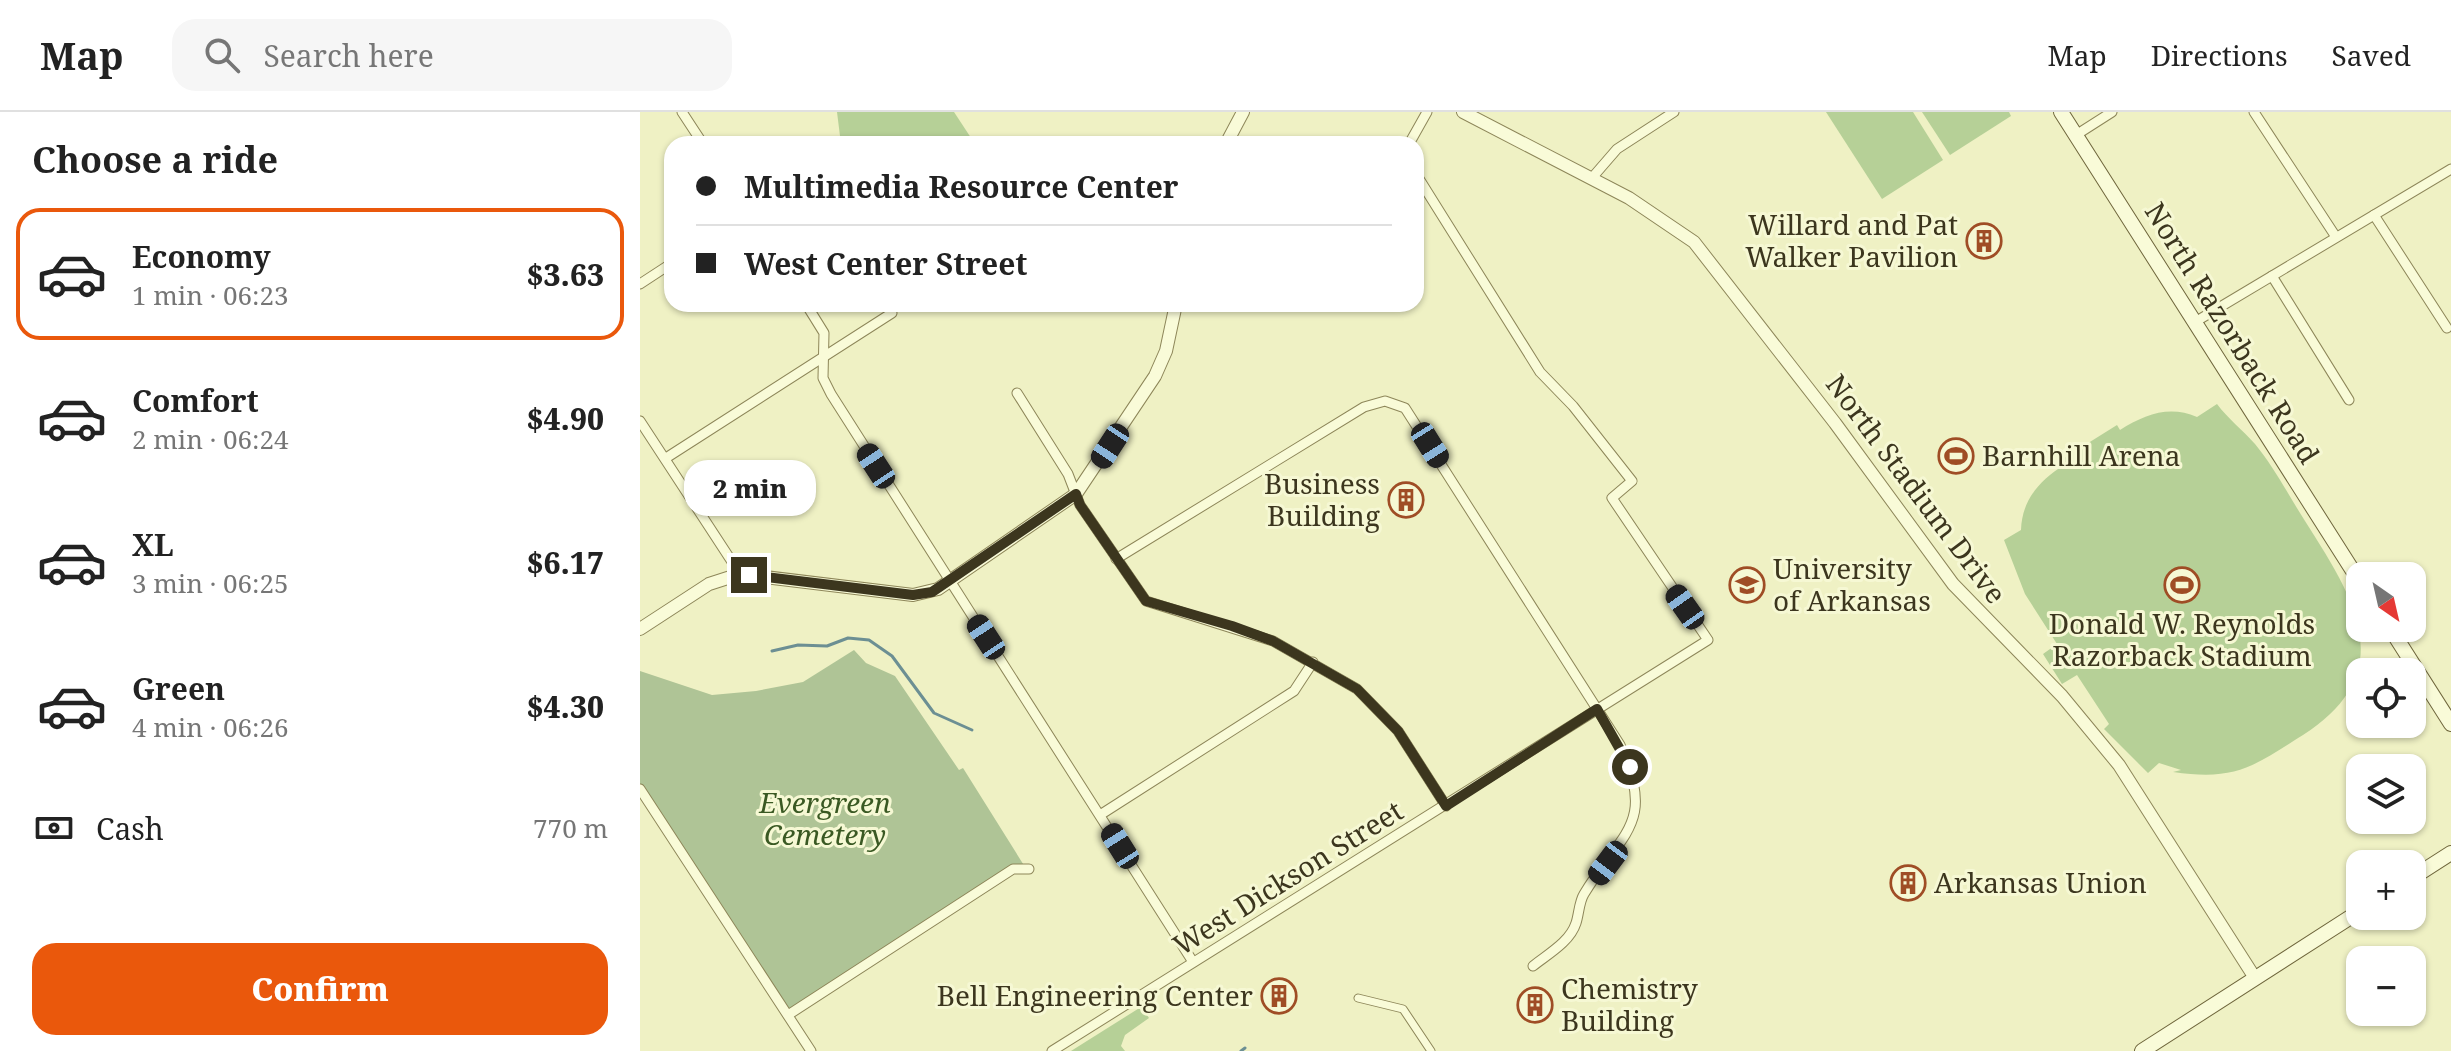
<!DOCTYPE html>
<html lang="en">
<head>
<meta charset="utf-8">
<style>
  :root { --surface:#fff; --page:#f6f6f6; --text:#222; --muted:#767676; --line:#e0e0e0; --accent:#ea580c }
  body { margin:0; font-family:"Noto Serif",serif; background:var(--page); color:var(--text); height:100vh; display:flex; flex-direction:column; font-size:30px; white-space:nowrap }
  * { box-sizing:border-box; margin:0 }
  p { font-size:26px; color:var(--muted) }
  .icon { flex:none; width:44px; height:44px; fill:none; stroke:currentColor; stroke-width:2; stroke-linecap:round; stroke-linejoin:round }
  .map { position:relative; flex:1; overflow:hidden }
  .panel { display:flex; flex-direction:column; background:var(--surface); width:640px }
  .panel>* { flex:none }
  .guide { position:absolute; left:24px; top:24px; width:760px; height:176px; border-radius:24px; box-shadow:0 2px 6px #0004; display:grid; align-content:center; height:176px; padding:0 32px; background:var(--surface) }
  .needle { width:52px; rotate:146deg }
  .buttons { position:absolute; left:1706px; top:450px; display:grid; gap:16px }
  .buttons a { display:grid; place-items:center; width:80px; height:80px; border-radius:16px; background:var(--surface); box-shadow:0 2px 6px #0004; font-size:40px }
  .end { position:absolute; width:36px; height:36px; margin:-18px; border:10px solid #3c361e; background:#fff; box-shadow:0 0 0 4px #fff }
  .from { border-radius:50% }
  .bubble { position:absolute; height:56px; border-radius:24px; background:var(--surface); box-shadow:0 2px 6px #0004; font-size:26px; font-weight:800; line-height:56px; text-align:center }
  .car { position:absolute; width:24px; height:48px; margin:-24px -12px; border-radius:10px; box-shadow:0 0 6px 2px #0007; background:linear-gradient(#222 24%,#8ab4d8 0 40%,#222 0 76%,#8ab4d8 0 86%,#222 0) }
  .guide b { display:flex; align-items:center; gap:28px; height:76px; font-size:30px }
  .guide b+b { border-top:2px solid var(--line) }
  .guide i { width:20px; height:20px; background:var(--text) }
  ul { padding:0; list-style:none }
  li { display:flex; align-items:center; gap:24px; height:132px; margin:0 16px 12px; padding:0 16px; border:4px solid transparent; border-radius:24px }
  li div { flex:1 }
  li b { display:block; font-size:30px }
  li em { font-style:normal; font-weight:800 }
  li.active { border-color:var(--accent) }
  li>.icon { width:72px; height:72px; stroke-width:1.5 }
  h2 { padding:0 32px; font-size:36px; line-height:96px }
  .pay { display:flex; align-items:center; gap:20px; height:88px; padding:0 32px; font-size:30px }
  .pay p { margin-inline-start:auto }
  .action { display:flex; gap:16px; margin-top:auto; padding:16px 32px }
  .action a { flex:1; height:92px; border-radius:24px; background:var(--accent); color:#fff; font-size:32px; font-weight:800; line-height:92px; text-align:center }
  header { display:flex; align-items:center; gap:48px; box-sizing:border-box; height:112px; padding:0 40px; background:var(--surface); border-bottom:2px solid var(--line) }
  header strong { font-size:38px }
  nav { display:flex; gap:44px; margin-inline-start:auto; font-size:28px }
  .search { width:560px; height:72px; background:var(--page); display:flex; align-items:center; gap:20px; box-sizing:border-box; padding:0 28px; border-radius:24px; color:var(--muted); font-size:30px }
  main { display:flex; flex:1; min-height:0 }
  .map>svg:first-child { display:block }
</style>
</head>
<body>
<header>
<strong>Map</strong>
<div class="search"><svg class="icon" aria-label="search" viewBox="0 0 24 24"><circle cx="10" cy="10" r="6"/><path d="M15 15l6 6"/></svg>Search here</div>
<nav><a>Map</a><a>Directions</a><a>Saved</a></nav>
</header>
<main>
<section class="panel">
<h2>Choose a ride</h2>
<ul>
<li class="active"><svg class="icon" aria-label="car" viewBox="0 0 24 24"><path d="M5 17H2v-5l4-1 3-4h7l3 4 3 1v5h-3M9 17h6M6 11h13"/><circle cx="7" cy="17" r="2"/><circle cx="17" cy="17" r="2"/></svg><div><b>Economy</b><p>1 min · 06:23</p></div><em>$3.63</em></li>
<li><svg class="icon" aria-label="car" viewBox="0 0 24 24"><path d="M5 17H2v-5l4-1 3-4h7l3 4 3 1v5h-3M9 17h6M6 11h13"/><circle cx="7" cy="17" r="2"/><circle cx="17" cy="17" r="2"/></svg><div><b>Comfort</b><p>2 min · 06:24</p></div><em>$4.90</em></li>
<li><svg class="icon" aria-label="car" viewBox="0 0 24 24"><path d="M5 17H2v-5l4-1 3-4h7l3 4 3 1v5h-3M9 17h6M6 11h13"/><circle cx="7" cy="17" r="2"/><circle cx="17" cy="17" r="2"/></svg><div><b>XL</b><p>3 min · 06:25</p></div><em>$6.17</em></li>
<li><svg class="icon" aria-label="car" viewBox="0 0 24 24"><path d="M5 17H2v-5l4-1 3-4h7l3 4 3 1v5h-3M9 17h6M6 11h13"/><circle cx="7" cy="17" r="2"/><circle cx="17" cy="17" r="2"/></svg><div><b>Green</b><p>4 min · 06:26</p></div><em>$4.30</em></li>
</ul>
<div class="pay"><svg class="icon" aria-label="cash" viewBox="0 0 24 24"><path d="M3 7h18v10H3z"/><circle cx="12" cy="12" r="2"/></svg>Cash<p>770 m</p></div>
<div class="action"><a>Confirm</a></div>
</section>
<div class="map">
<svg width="1811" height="939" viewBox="0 0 1811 939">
  <rect width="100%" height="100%" fill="#eff1c4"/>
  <g fill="#b6d097">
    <path d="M197,0H314L335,32H201Z"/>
    <path d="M1186,0H1273L1303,48L1242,87Z"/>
    <path d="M1282,0H1369L1371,4L1310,43Z"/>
    <path d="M1577,292C1588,307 1603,318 1615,332C1634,355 1649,384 1665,409C1714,486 1762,559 1663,623C1612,655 1596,669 1533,660L1541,658L1519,651L1508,661L1464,617L1469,612L1437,563L1422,572L1403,542L1417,532L1385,482L1364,428L1381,418C1382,388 1399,369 1424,353L1421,348L1477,313L1480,318C1505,302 1530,293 1557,305Z"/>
    <path d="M501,895L509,906L485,923L481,934L485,939H431Z"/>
  </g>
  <path fill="#afc496" d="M214,538L226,551L255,564L319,658L323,656L385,755L148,903L0,677V559L72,583L116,579L163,570Z"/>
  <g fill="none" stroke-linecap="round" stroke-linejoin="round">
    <g stroke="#6c8f93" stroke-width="3">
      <path d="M132,539L158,533L187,534L208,526L229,528L252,544L294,601L332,618"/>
      <path d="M601,939L605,936"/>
    </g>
    <defs>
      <path id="pedestrian" d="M718,886L763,897L791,939"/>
      <g id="minor">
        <path d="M42,0L63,32"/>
        <path d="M1614,0L1696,125"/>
        <path d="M1436,23L1472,0"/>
        <path d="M769,32L787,0"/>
        <path d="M951,67L977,37L1034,0"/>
        <path d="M1734,103L1807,216"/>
        <path d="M1632,164L1709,288"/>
        <path d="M0,172L32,151"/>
        <path d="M166,192L184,221L183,266L191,282L553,850"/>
        <path d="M1555,210L1811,57"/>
        <path d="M377,281L428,362L440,393L506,489L633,529L717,577L758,619L806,694"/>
        <path d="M0,309L100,462"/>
        <path d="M26,346L252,201"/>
        <path d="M476,447L724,295L745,289L765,296L980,633C1017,713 981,720 944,782C939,790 939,802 936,811C930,830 908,842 893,854"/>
        <path d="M0,677L171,939"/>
        <path d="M460,703L654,579L673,550"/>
        <path d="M148,903L373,757H389"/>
        <path d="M412,939L1068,528L972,386L992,369L933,294L900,260L776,62"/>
      </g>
      <g id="tertiary">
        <path d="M823,0L989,86L1054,130L1195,311L1313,472L1422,584L1479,653L1615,866"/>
        <path d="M586,32L603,0"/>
        <path d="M0,517L69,472L100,462L273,483L298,477L436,382L515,264L526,239L536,192"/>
      </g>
      <g id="secondary">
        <path d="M1421,0L1720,470"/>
        <path d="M1750,516L1811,612"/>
        <path d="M1772,766L1811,741"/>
        <path d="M1502,939L1720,799"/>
      </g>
    </defs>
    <use href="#pedestrian" stroke="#8d8659" stroke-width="9"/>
    <use href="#minor" stroke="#8d8659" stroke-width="11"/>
    <use href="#tertiary" stroke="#8d8659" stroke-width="14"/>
    <use href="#secondary" stroke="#6f663c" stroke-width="16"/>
    <use href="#pedestrian" stroke="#f9fbd8" stroke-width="7"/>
    <use href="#minor" stroke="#f9fbd8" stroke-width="9"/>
    <use href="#tertiary" stroke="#f9fbd8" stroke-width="12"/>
    <use href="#secondary" stroke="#f9fbd8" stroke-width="14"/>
  </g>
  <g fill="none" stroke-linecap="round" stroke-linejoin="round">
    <path stroke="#3c361e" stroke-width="10" d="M109,463L273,483L292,480L436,382L440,393L506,489L592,514L633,529L717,577L758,619L806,694L957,597L990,655"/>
  </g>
  <defs>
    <symbol id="building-ring" viewBox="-11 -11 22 22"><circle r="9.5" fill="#f6f8d4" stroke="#9f4d25" stroke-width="1.5"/><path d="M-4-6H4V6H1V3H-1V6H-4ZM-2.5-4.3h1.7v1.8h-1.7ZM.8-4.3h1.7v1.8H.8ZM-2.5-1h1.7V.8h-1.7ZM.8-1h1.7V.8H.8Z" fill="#9f4d25"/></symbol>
    <symbol id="stadium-ring" viewBox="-11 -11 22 22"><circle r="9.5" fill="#f6f8d4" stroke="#9f4d25" stroke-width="1.5"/><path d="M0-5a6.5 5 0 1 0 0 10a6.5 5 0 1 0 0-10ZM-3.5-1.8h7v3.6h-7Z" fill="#9f4d25"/></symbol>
    <symbol id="university-ring" viewBox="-11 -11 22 22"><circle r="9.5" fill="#f6f8d4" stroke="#9f4d25" stroke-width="1.5"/><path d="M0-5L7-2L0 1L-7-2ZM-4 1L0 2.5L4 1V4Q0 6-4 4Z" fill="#9f4d25"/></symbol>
  </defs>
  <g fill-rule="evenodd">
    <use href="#building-ring" x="1324" y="109" width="40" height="40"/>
    <use href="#stadium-ring" x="1296" y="324" width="40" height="40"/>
    <use href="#building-ring" x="746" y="368" width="40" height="40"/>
    <use href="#university-ring" x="1087" y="453" width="40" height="40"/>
    <use href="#stadium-ring" x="1522" y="453" width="40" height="40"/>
    <use href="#building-ring" x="1248" y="751" width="40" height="40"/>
    <use href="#building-ring" x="619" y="864" width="40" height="40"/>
    <use href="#building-ring" x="875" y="873" width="40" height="40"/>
  </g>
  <g text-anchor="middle" stroke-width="6" stroke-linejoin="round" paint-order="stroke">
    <g font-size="28" fill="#3c361e" stroke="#f6f8d4" text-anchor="start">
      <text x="1318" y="123" text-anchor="end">Willard and Pat<tspan x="1318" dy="32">Walker Pavilion</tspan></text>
      <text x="1342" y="354">Barnhill Arena</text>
      <text x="740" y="382" text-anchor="end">Business<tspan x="740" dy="32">Building</tspan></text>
      <text x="1133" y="467">University<tspan x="1133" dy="32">of Arkansas</tspan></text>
      <text x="1542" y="522" text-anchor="middle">Donald W. Reynolds<tspan x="1542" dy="32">Razorback Stadium</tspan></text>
      <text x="1294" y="781">Arkansas Union</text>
      <text x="921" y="887">Chemistry<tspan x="921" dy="32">Building</tspan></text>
      <text x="613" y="894" text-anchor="end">Bell Engineering Center</text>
    </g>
    <g font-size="28" fill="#3c361e" stroke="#f6f8d4">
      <text transform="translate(1592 221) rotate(58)" y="10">North Razorback Road</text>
      <text transform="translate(1276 377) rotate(53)" y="10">North Stadium Drive</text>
      <text transform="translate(648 766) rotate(-32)" y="10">West Dickson Street</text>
    </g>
    <g font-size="28" font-style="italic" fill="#3a5923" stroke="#f6f8d4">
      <text x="185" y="701">Evergreen<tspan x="185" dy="32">Cemetery</tspan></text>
    </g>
  </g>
</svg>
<div class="buttons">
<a><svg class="needle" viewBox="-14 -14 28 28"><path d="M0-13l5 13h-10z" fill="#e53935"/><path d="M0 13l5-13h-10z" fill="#767676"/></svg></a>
<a><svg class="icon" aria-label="locate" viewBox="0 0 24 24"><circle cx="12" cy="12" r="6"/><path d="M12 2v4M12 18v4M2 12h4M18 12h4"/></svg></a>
<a><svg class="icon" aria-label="layers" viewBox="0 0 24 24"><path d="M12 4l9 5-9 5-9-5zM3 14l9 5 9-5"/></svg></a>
<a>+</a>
<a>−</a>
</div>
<i class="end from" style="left:990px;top:655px"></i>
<i class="end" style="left:109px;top:463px"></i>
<div class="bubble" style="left:44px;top:348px;width:132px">2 min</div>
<i class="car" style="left:790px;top:333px;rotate:148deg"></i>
<i class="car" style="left:470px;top:334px;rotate:213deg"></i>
<i class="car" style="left:236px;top:354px;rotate:327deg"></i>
<i class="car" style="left:1045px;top:495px;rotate:325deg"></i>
<i class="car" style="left:346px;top:525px;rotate:327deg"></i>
<i class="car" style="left:480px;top:734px;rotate:328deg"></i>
<i class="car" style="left:968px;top:751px;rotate:217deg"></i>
<div class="guide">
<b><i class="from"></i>Multimedia Resource Center</b>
<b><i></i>West Center Street</b>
</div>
</div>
</main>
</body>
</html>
